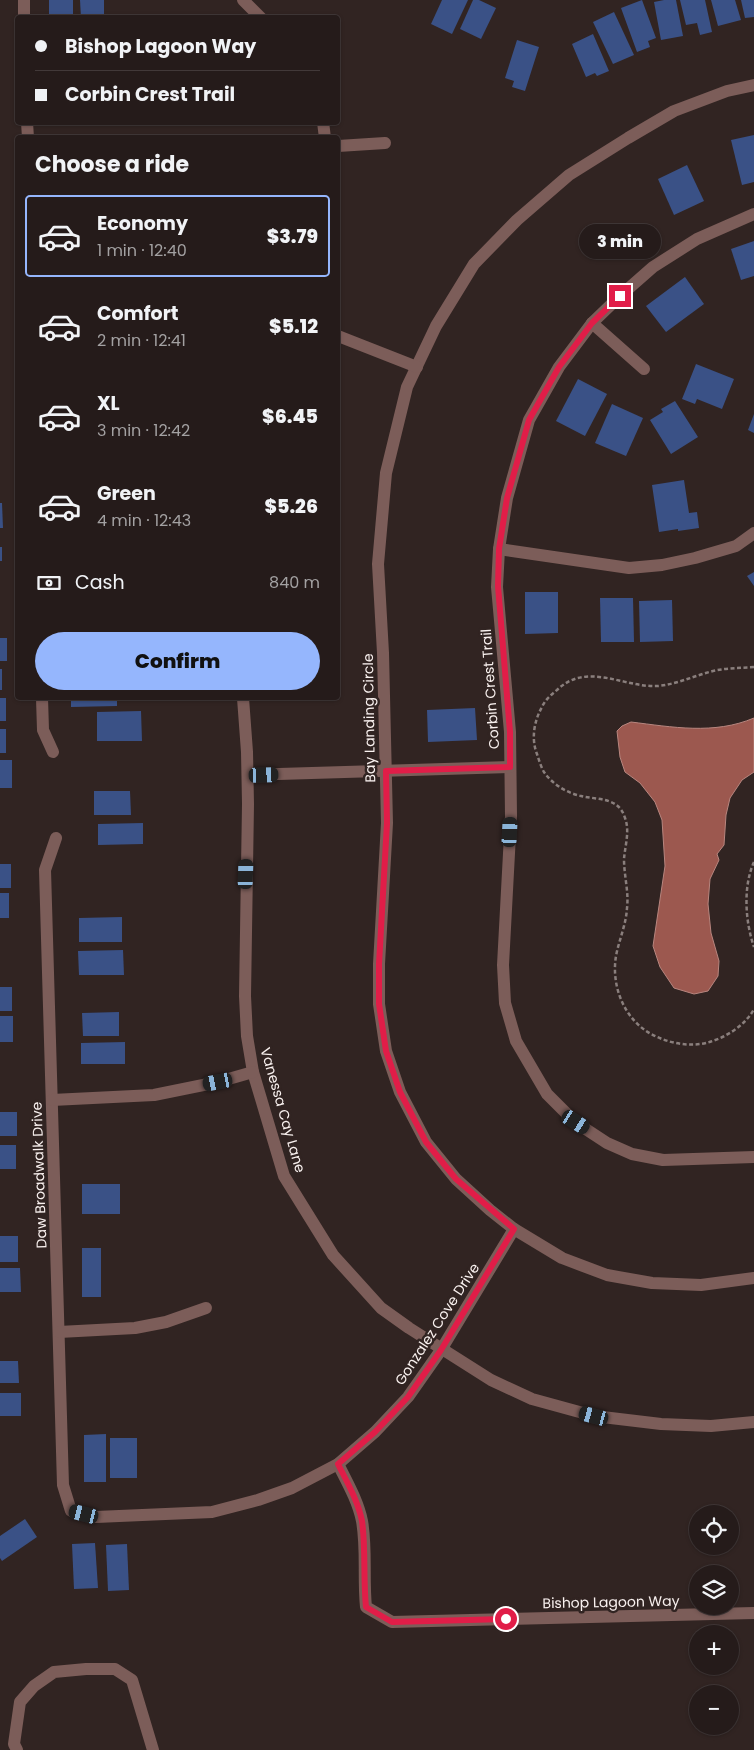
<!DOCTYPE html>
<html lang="en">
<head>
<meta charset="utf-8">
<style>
  :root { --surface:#251b1a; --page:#2d2423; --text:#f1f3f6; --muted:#a3a1a2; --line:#423939; --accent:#95b6fd }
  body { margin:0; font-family:Poppins,sans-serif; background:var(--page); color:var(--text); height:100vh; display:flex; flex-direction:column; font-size:19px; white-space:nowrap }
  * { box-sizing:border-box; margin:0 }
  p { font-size:16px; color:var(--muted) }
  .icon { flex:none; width:28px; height:28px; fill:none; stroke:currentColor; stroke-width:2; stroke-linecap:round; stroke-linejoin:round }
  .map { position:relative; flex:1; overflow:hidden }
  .details { position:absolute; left:15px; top:135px; width:325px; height:565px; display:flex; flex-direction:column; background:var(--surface); border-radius:5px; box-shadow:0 1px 4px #0004,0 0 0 1px var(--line) }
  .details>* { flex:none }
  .hud { position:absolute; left:15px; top:15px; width:325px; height:110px; border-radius:5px; box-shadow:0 1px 4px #0004,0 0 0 1px var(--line); display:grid; align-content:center; height:110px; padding:0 20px; background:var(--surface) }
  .fabs { position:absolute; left:689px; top:1505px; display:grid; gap:10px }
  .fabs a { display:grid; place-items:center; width:50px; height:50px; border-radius:50%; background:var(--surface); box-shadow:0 1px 4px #0004,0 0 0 1px var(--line); font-size:25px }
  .end { position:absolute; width:22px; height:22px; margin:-11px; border:6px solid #e11d48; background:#fff; box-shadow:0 0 0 2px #fff }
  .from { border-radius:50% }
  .bubble { position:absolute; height:35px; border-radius:18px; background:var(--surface); box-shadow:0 1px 4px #0004,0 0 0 1px var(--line); font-size:16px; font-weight:800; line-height:35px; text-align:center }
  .car { position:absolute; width:15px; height:30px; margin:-15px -8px; border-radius:6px; box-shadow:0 0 4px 1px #0007; background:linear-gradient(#222 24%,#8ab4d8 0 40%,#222 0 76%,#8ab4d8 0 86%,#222 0) }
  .hud b { display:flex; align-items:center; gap:18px; height:48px; font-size:19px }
  .hud b+b { border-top:1px solid var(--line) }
  .hud i { width:12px; height:12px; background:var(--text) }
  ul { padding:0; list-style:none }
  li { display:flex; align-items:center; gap:15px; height:82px; margin:0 10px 8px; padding:0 10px; border:2px solid transparent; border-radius:5px }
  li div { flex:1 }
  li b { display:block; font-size:19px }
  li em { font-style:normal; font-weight:800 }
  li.current { border-color:var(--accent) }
  li>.icon { width:45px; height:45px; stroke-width:1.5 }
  h2 { padding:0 20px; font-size:22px; line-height:60px }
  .pay { display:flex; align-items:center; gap:12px; height:55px; padding:0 20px; font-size:19px }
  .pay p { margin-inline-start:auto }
  .action { display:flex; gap:10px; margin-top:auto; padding:10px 20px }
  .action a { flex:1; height:58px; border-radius:30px; background:var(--accent); color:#111; font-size:20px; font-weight:800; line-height:58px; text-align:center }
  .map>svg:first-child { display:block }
</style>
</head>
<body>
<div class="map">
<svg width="754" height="1750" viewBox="0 0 754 1750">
  <rect width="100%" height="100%" fill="#312422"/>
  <path fill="#9c584f" stroke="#b8867f" d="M754,718V772L742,780L730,798L726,815L724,845L717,854L719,860L710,879L708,904L711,933L719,961L718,976L708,991L694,994L674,988L660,967L653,946L665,866L662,820L655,802L640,783L625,772L620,757L617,731L622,726L631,722C672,727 714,735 754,718Z"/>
  <g fill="#3a5186">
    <rect x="49" y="0" width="24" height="18"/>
    <path d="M80,0H104V17L81,18Z"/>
    <path d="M442,0H468L452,34L431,24Z"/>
    <path d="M473,0H479L496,8L481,39L460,29Z"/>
    <path d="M642,0L656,38L648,41L650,47L637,52L621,8Z"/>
    <path d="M664,0H676L683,36L661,40L654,2Z"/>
    <path d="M680,0H705L712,32L700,35L697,23L686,25Z"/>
    <path d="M711,0H735L741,20L718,26Z"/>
    <path d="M741,0H754V17L745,18Z"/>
    <path d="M614,12L634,55L613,64L593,22Z"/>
    <path d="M593,34L609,71L597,76L595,73L586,77L572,44Z"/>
    <path d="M517,40L539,47L525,91L512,87L514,81L505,78Z"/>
    <path d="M754,135V182L742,185L731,140Z"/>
    <path d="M687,165L704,201L674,215L658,179Z"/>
    <path d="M754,241V276L741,280L731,249Z"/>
    <path d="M685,277L704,304L666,332L646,306Z"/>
    <path d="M696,364L734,379L722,409L697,399L695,404L682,399Z"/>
    <path d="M578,379L607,394L585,436L556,421Z"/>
    <path d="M675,401L698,437L671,454L650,420L663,412L661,409Z"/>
    <path d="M612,404L643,418L626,456L595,443Z"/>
    <path d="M754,414V433L748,430Z"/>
    <path d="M684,480L689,513L697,512L699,528L678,531V529L659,532L652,485Z"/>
    <path d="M0,503H2L3,528H0Z"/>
    <rect x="0" y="547" width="2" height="14"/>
    <path d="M754,572V586L747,576Z"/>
    <path d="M525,592H558V633L525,634Z"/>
    <path d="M600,598H633L634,642H601Z"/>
    <path d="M672,600L673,641L640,642L639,601Z"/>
    <rect x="0" y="638" width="7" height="23"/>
    <rect x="0" y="669" width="2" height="21"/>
    <rect x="0" y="698" width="6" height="23"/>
    <path d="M71,698H117V706L71,707Z"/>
    <path d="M475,708L477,740L428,742L427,710Z"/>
    <path d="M141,711L142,741H97V712Z"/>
    <rect x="0" y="729" width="6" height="24"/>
    <rect x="0" y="760" width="12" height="28"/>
    <path d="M94,791H130L131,815H94Z"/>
    <path d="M143,823V844L98,845V824Z"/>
    <rect x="0" y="864" width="11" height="24"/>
    <rect x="0" y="893" width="9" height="25"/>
    <path d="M122,917V942H79V918Z"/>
    <path d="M123,950L124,975H79L78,951Z"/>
    <rect x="0" y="987" width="12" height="24"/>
    <path d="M119,1012V1036H83L82,1013Z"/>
    <rect x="0" y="1016" width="13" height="26"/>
    <path d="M125,1042V1064H81V1043Z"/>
    <rect x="0" y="1112" width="17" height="24"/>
    <rect x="0" y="1145" width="16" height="24"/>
    <rect x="82" y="1184" width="38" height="30"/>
    <rect x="0" y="1236" width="18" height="26"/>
    <rect x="82" y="1248" width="19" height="49"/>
    <path d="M0,1268H20L21,1292H0Z"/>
    <path d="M0,1361H18L19,1383H0Z"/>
    <rect x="0" y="1393" width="21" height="23"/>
    <path d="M106,1434V1482H84V1435Z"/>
    <rect x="110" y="1438" width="27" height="40"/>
    <path d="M25,1519L37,1537L2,1561L0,1558V1536Z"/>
    <path d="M95,1543L98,1588L74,1589L72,1544Z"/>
    <path d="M127,1544L129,1590L108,1591L106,1545Z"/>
  </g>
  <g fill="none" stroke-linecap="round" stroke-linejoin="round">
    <g stroke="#8a7f7d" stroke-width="2.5" stroke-dasharray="4 2.5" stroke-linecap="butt">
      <path d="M754,667C740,668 726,668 713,671C694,676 677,684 658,686C624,688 587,661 557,690C551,695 545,700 542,707C534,721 531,739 537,754C539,760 541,767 544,772C552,784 567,793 581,796C598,800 619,797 625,818C630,831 625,846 624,859C624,876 629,892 627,908C626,925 619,940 616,956C611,986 624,1019 651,1034C668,1043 687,1047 706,1043C725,1038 745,1026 754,1009"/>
      <path d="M754,862C743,886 745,921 754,947"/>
    </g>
    <g stroke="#7c5d59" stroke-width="12">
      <path d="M24,0V18"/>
      <path d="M243,0L261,18"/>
      <path d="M754,85L727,91L674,111L628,138L569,175L517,220L474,264L436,326L407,387L386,473L378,564L383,653L387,823L379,964V1004L386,1051L400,1092L426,1142L456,1179L490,1210L514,1229L562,1258L607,1275L652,1283L701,1285L754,1278"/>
      <path d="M27,122L28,138"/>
      <path d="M323,122L325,138"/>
      <path d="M338,146L385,143"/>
      <path d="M754,214L697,239L653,267L620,296L592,323L559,367L529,420L507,498L499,549L497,587L510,732L511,816L503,965L505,1003L516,1041L547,1094L575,1122L607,1143L632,1154L663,1160L754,1157"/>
      <path d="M592,323L644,369"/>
      <path d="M338,336L417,367"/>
      <path d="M499,549L629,568L662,565L695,558L736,546L754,533"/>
      <path d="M42,698L43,730L53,752"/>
      <path d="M243,698L247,752L248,804L245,996L247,1036L253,1072L284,1176L333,1255L381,1308L409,1328L491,1380L532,1399L594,1416L661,1424L711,1426L754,1422"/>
      <path d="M248,775L510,767"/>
      <path d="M56,838L45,870L63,1485L71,1511L96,1517L212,1512L258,1500L292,1488L338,1464L375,1432L408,1397L441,1350L514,1229"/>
      <path d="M52,1100L154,1095L218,1082L253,1072"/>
      <path d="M59,1332L135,1328L166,1322L206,1308"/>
      <path d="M338,1464C347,1482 358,1501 362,1521C367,1549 363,1578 366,1607L392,1622L754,1613"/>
      <path d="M17,1750L14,1744L20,1702L34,1686L54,1672L86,1669H115L132,1680L153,1750"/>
    </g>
  </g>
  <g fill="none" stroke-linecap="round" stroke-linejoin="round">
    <path stroke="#e11d48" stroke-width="6" d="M506,1619L392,1622L366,1607C363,1578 366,1549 362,1521C358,1501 347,1482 338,1464L375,1432L408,1397L441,1350L514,1229L456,1179L426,1142L400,1092L386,1051L379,1004V964L387,823L386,771L510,767V732L498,586L499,549L507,498L529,420L559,367L592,323L620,296"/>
  </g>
  <g text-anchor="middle" stroke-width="5" stroke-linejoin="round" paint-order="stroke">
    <g font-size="14" fill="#f9f1ef" stroke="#312422">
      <text transform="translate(490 689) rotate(-94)" y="5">Corbin Crest Trail</text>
      <text transform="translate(369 718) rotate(-91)" y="5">Bay Landing Circle</text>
      <text transform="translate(283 1110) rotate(74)" y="5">Vanessa Cay Lane</text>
      <text transform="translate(39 1175) rotate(-92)" y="5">Daw Broadwalk Drive</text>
      <text transform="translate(437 1324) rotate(-57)" y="5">Gonzalez Cove Drive</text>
      <text transform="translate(611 1602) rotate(-1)" y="5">Bishop Lagoon Way</text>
    </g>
  </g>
</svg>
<div class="fabs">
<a><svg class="icon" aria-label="locate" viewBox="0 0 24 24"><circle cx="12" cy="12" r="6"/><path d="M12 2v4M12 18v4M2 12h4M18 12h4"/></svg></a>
<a><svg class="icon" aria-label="layers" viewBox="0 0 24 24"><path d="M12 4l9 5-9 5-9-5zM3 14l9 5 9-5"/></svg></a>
<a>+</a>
<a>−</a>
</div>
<i class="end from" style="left:506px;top:1619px"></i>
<i class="end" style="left:620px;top:296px"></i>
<div class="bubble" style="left:579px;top:224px;width:82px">3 min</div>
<i class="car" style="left:264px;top:775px;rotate:88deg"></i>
<i class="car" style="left:510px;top:832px;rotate:3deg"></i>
<i class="car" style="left:246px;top:874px;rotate:2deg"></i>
<i class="car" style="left:218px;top:1082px;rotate:259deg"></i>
<i class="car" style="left:576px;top:1122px;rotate:123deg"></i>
<i class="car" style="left:594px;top:1416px;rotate:285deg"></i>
<i class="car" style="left:84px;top:1514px;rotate:284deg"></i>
<div class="hud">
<b><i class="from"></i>Bishop Lagoon Way</b>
<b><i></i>Corbin Crest Trail</b>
</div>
<section class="details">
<h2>Choose a ride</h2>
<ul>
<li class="current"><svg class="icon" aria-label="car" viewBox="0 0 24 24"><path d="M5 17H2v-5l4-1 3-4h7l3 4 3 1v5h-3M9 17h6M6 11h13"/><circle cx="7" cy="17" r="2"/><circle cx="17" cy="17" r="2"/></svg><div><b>Economy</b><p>1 min · 12:40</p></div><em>$3.79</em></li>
<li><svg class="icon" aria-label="car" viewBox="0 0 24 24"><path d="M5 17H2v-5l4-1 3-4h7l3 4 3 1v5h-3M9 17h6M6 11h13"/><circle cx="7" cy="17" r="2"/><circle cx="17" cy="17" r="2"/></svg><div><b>Comfort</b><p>2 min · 12:41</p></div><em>$5.12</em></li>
<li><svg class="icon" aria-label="car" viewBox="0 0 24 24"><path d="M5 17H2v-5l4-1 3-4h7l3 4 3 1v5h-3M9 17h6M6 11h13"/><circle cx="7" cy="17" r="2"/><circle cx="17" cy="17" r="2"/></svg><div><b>XL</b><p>3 min · 12:42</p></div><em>$6.45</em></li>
<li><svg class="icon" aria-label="car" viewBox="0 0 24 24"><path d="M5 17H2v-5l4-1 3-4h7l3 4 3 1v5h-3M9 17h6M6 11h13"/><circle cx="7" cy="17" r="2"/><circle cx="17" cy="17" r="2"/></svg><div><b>Green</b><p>4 min · 12:43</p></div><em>$5.26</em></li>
</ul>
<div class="pay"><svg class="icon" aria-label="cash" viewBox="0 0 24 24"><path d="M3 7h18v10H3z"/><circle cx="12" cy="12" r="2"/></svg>Cash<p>840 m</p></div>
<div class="action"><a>Confirm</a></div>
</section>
</div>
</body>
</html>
